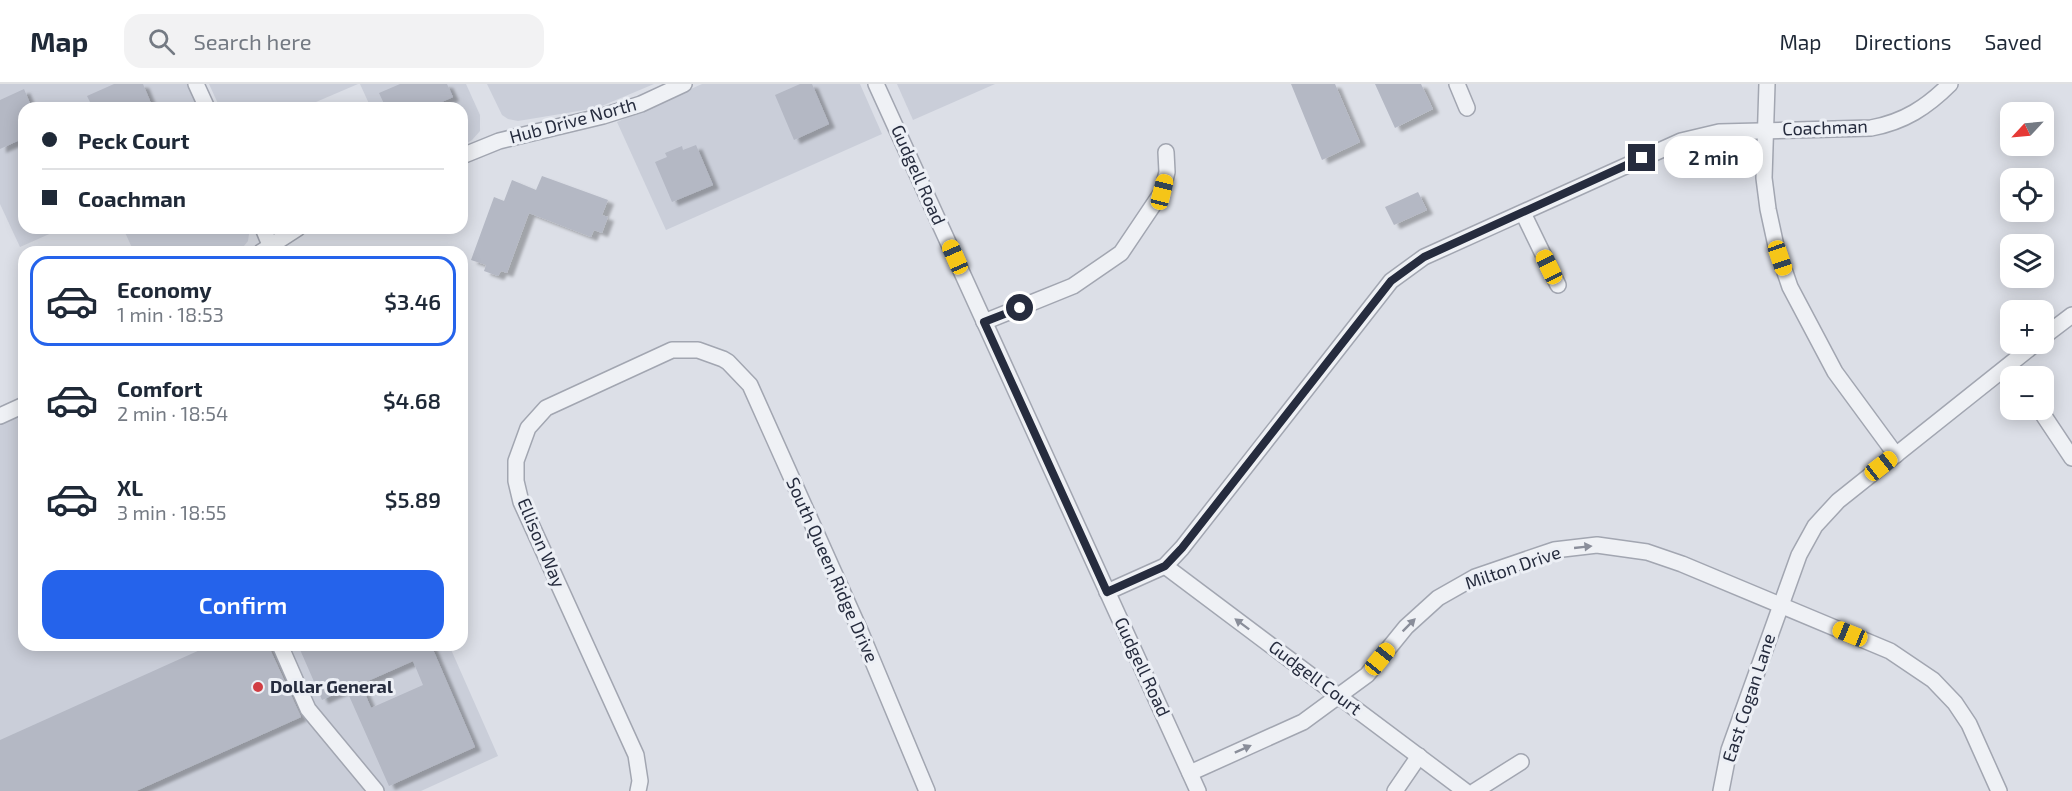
<!DOCTYPE html>
<html lang="en">
<head>
<meta charset="utf-8">
<style>
  :root { --surface:#fff; --page:#f2f2f3; --text:#1f2937; --muted:#747a83; --line:#e0e1e3; --accent:#2563eb }
  body { margin:0; font-family:"Exo 2",sans-serif; background:var(--page); color:var(--text); height:100vh; display:flex; flex-direction:column; font-size:22px; white-space:nowrap }
  * { box-sizing:border-box; margin:0 }
  p { font-size:20px; color:var(--muted) }
  .icon { flex:none; width:33px; height:33px; fill:none; stroke:currentColor; stroke-width:2; stroke-linecap:round; stroke-linejoin:round }
  .map { position:relative; flex:1; overflow:hidden }
  .details { position:absolute; left:18px; top:162px; width:450px; height:405px; display:flex; flex-direction:column; background:var(--surface); border-radius:18px; box-shadow:0 3px 15px #0003 }
  .details>* { flex:none }
  .top-card { position:absolute; left:18px; top:18px; width:450px; height:132px; border-radius:18px; box-shadow:0 3px 15px #0003; display:grid; align-content:center; height:132px; padding:0 24px; background:var(--surface) }
  .needle { width:39px; rotate:244deg }
  .fabs { position:absolute; left:2000px; top:18px; display:grid; gap:12px }
  .fabs a { display:grid; place-items:center; width:54px; height:54px; border-radius:12px; background:var(--surface); box-shadow:0 3px 15px #0003; font-size:30px }
  .end { position:absolute; width:27px; height:27px; margin:-14px; border:8px solid #262c3e; background:#fff; box-shadow:0 0 0 3px #fff }
  .from { border-radius:50% }
  .bubble { position:absolute; height:42px; border-radius:18px; background:var(--surface); box-shadow:0 3px 15px #0003; font-size:20px; font-weight:600; line-height:42px; text-align:center }
  .car { position:absolute; width:18px; height:36px; margin:-18px -9px; border-radius:8px; box-shadow:0 0 4px 2px #0007; background:linear-gradient(#f5c518 24%,#345 0 40%,#f5c518 0 76%,#345 0 86%,#f5c518 0) }
  .top-card b { display:flex; align-items:center; gap:21px; height:57px; font-size:22px }
  .top-card b+b { border-top:2px solid var(--line) }
  .top-card i { width:15px; height:15px; background:var(--text) }
  ul { padding:10px 0 0; list-style:none }
  li { display:flex; align-items:center; gap:18px; height:90px; margin:0 12px 9px; padding:0 12px; border:3px solid transparent; border-radius:18px }
  li div { flex:1 }
  li b { display:block; font-size:22px }
  li em { font-style:normal; font-weight:600 }
  li.on { border-color:var(--accent) }
  li>.icon { width:54px; height:54px; stroke-width:1.5 }
  .cta { display:flex; gap:12px; margin-top:auto; padding:12px 24px }
  .cta a { flex:1; height:69px; border-radius:18px; background:var(--accent); color:#fff; font-size:24px; font-weight:600; line-height:69px; text-align:center }
  header { display:flex; align-items:center; gap:36px; box-sizing:border-box; height:84px; padding:0 30px; background:var(--surface); border-bottom:2px solid var(--line) }
  header strong { font-size:28px }
  nav { display:flex; gap:33px; margin-inline-start:auto; font-size:21px }
  .search { width:420px; height:54px; background:var(--page); display:flex; align-items:center; gap:15px; box-sizing:border-box; padding:0 21px; border-radius:18px; color:var(--muted); font-size:22px }
  .map>svg:first-child { display:block }
</style>
</head>
<body>
<header>
<strong>Map</strong>
<div class="search"><svg class="icon" aria-label="search" viewBox="0 0 24 24"><circle cx="10" cy="10" r="6"/><path d="M15 15l6 6"/></svg>Search here</div>
<nav><a>Map</a><a>Directions</a><a>Saved</a></nav>
</header>
<div class="map">
<svg width="2072" height="707" viewBox="0 0 2072 707">
  <defs>
    <filter id="shadow"><feDropShadow dx="6" dy="4" stdDeviation="1.5" flood-color="#0004"/></filter>
  </defs>
  <rect width="100%" height="100%" fill="#dcdfe7"/>
  <g fill="#caced9">
    <path d="M0,0H187L198,24H24V144H63L20,163L0,120Z"/>
    <path d="M209,0H358L302,24H220Z"/>
    <path d="M360,0H466L480,31V47L472,56L462,62V24H371Z"/>
    <path d="M487,0H654L597,24L518,37L508,35L502,31Z"/>
    <path d="M702,0H860L882,50L666,146L617,38Z"/>
    <path d="M897,0H995L913,36Z"/>
    <path d="M123,144H249V150L248,157L239,168H134Z"/>
    <path d="M24,328V561H449L498,672L421,707H0V339Z"/>
  </g>
  <g fill="#b4b8c4" fill-rule="evenodd" filter="url(#shadow)">
    <path d="M114,0H143L153,24H93L87,12Z"/>
    <path d="M400,0H447L453,13L428,24H386L379,9Z"/>
    <path d="M800,0H812L829,40L794,56L775,11Z"/>
    <path d="M1291,0H1335L1360,58L1322,76Z"/>
    <path d="M1375,0H1421L1433,25L1395,44Z"/>
    <path d="M24,5L32,24H24V54L0,65V16Z"/>
    <path d="M696,61L713,101L672,118L655,78L667,73L665,69L682,62L683,66Z"/>
    <path d="M542,92L608,116L602,131L608,133L602,149L594,146L591,153L529,129L507,189L501,187L498,192L484,187L486,181L471,176L494,113L504,117L512,96L536,106Z"/>
    <path d="M1418,108L1427,126L1394,141L1385,123Z"/>
    <path d="M211,561H268L301,633L136,707H0V656Z"/>
    <path d="M298,561H431L475,663L389,702L346,605L322,616ZM413,577L423,601L371,624L361,600Z"/>
  </g>
  <g fill="none" stroke-linecap="round" stroke-linejoin="round">
    <defs>
      <g id="minor">
        <path d="M196,0L207,24"/>
        <path d="M876,0L1198,707"/>
        <path d="M1457,0L1467,24"/>
        <path d="M1767,0L1764,94L1768,125L1776,162L1790,203L1835,288L1896,371"/>
        <path d="M462,72L499,57L603,32L641,20L684,0"/>
        <path d="M1523,129L1558,201"/>
        <path d="M263,144L270,161"/>
        <path d="M261,168L298,144"/>
        <path d="M984,238L1073,202L1121,169L1162,108L1167,88L1166,68"/>
        <path d="M2043,253L2072,231"/>
        <path d="M2040,326L2072,374"/>
        <path d="M0,332L24,321"/>
        <path d="M1165,482L1465,707"/>
        <path d="M1107,508L1165,482L1182,464L1391,197L1424,173L1681,57L1719,48L1871,44C1904,38 1927,23 1950,0"/>
        <path d="M280,561L308,625L376,707"/>
        <path d="M1190,689L1303,638L1367,591L1406,543L1438,514L1475,493L1554,466L1597,461L1647,468L1682,480L1890,567L1933,596L1955,619L1969,640L1999,707"/>
        <path d="M638,707L640,697L636,671L521,418L516,397V377L528,344L546,324L672,266H698L723,275L728,278L750,301L861,549L927,707"/>
        <path d="M1395,707L1419,672"/>
        <path d="M1475,707L1521,678"/>
        <path d="M1721,707L1729,666L1799,471L1815,442L1838,417L2035,260"/>
      </g>
    </defs>
    <use href="#minor" stroke="#a2a6b1" stroke-width="18"/>
    <use href="#minor" stroke="#eff1f5" stroke-width="15"/>
  </g>
  <defs><path id="oneway-solid" d="M-6-.8H1V-3.2L6.5 0L1 3.2V.8H-6Z" transform="scale(1.5)"/></defs>
  <g fill="#8a8e9a">
    <use href="#oneway-solid" transform="translate(1583 463) rotate(-6)"/>
    <use href="#oneway-solid" transform="translate(1242 540) rotate(-143)"/>
    <use href="#oneway-solid" transform="translate(1409 541) rotate(-45)"/>
    <use href="#oneway-solid" transform="translate(1243 665) rotate(-24)"/>
  </g>
  <g fill="none" stroke-linecap="round" stroke-linejoin="round">
    <path stroke="#262c3e" stroke-width="8" d="M1020,224L984,238L1107,508L1165,482L1182,464L1391,197L1424,173L1642,74"/>
  </g>
  <circle fill="#d13d43" stroke="#eceff5" stroke-width="2" cx="258" cy="603" r="6"/>
  <g text-anchor="middle" stroke-width="6" stroke-linejoin="round" paint-order="stroke">
    <g font-size="18" fill="#262c3e" stroke="#eceff5">
      <text transform="translate(573 37) rotate(-15)" y="6">Hub Drive North</text>
      <text transform="translate(1825 44) rotate(-2)" y="6">Coachman</text>
      <text transform="translate(918 91) rotate(66)" y="6">Gudgell Road</text>
      <text transform="translate(541 459) rotate(67)" y="6">Ellison Way</text>
      <text transform="translate(1513 484) rotate(-19)" y="6">Milton Drive</text>
      <text transform="translate(832 486) rotate(66)" y="6">South Queen Ridge Drive</text>
      <text transform="translate(1142 583) rotate(65)" y="6">Gudgell Road</text>
      <text transform="translate(1315 594) rotate(37)" y="6">Gudgell Court</text>
      <text transform="translate(1749 614) rotate(-72)" y="6">East Cogan Lane</text>
    </g>
    <g font-size="18" font-weight="bold" fill="#262c3e" stroke="#eceff5" text-anchor="start">
      <text x="270" y="609">Dollar General</text>
    </g>
  </g>
</svg>
<div class="fabs">
<a><svg class="needle" viewBox="-14 -14 28 28"><path d="M0-13l5 13h-10z" fill="#e53935"/><path d="M0 13l5-13h-10z" fill="#747a83"/></svg></a>
<a><svg class="icon" aria-label="locate" viewBox="0 0 24 24"><circle cx="12" cy="12" r="6"/><path d="M12 2v4M12 18v4M2 12h4M18 12h4"/></svg></a>
<a><svg class="icon" aria-label="layers" viewBox="0 0 24 24"><path d="M12 4l9 5-9 5-9-5zM3 14l9 5 9-5"/></svg></a>
<a>+</a>
<a>−</a>
</div>
<i class="end from" style="left:1020px;top:224px"></i>
<i class="end" style="left:1642px;top:74px"></i>
<div class="bubble" style="left:1664px;top:52px;width:99px">2 min</div>
<i class="car" style="left:1162px;top:108px;rotate:14deg"></i>
<i class="car" style="left:955px;top:173px;rotate:336deg"></i>
<i class="car" style="left:1780px;top:174px;rotate:161deg"></i>
<i class="car" style="left:1549px;top:183px;rotate:334deg"></i>
<i class="car" style="left:1881px;top:382px;rotate:52deg"></i>
<i class="car" style="left:1850px;top:550px;rotate:292deg"></i>
<i class="car" style="left:1380px;top:575px;rotate:39deg"></i>
<div class="top-card">
<b><i class="from"></i>Peck Court</b>
<b><i></i>Coachman</b>
</div>
<section class="details">
<ul>
<li class="on"><svg class="icon" aria-label="car" viewBox="0 0 24 24"><path d="M5 17H2v-5l4-1 3-4h7l3 4 3 1v5h-3M9 17h6M6 11h13"/><circle cx="7" cy="17" r="2"/><circle cx="17" cy="17" r="2"/></svg><div><b>Economy</b><p>1 min · 18:53</p></div><em>$3.46</em></li>
<li><svg class="icon" aria-label="car" viewBox="0 0 24 24"><path d="M5 17H2v-5l4-1 3-4h7l3 4 3 1v5h-3M9 17h6M6 11h13"/><circle cx="7" cy="17" r="2"/><circle cx="17" cy="17" r="2"/></svg><div><b>Comfort</b><p>2 min · 18:54</p></div><em>$4.68</em></li>
<li><svg class="icon" aria-label="car" viewBox="0 0 24 24"><path d="M5 17H2v-5l4-1 3-4h7l3 4 3 1v5h-3M9 17h6M6 11h13"/><circle cx="7" cy="17" r="2"/><circle cx="17" cy="17" r="2"/></svg><div><b>XL</b><p>3 min · 18:55</p></div><em>$5.89</em></li>
</ul>
<div class="cta"><a>Confirm</a></div>
</section>
</div>
</body>
</html>
